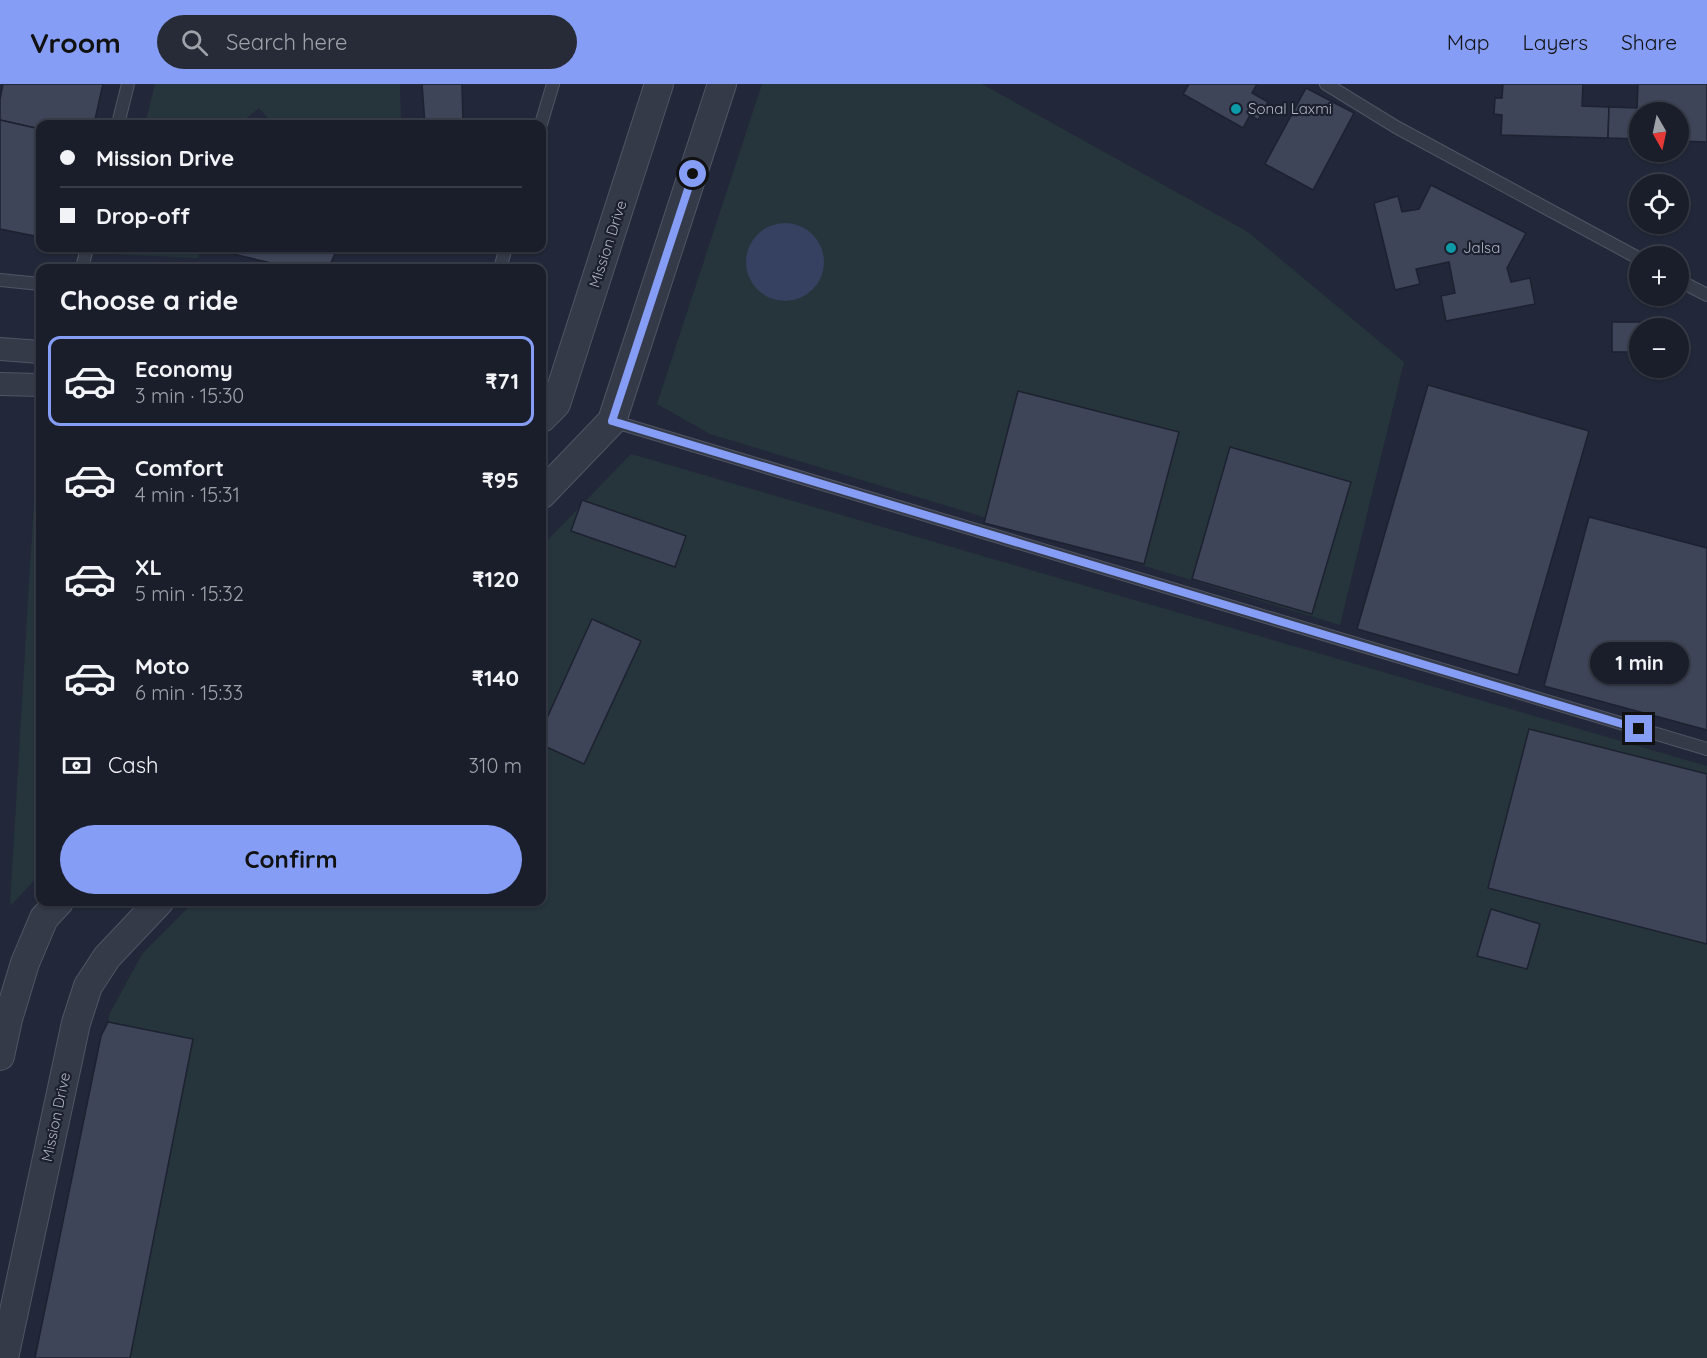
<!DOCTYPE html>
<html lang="en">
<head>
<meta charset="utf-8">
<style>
  :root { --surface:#1a1e2b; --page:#272b37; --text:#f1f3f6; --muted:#9fa2a9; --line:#383c47; --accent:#859df5 }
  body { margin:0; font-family:Quicksand,sans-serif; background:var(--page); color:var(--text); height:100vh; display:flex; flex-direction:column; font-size:22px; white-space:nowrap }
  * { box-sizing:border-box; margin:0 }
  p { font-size:20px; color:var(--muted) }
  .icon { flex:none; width:33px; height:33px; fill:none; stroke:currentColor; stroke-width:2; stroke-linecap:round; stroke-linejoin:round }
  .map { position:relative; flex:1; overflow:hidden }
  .details { position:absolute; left:36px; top:180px; width:510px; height:642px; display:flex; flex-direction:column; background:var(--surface); border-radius:12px; box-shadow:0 2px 4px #0004,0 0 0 2px var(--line) }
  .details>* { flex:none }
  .hud { position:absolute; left:36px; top:36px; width:510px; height:132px; border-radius:12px; box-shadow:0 2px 4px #0004,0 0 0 2px var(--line); display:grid; align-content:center; height:132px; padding:0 24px; background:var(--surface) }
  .needle { width:39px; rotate:171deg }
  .buttons { position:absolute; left:1629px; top:18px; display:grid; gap:12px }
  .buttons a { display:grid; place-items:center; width:60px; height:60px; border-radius:50%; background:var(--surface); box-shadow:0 2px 4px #0004,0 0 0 2px var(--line); font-size:30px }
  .end { position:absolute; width:27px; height:27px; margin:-14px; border:8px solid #859df5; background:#111; box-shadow:0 0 0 3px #111 }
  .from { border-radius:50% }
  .bubble { position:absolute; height:42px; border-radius:21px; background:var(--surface); box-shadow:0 2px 4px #0004,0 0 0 2px var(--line); font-size:20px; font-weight:700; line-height:42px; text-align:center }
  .hud b { display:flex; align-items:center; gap:21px; height:57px; font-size:22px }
  .hud b+b { border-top:2px solid var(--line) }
  .hud i { width:15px; height:15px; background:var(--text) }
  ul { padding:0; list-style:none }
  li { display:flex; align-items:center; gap:18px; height:90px; margin:0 12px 9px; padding:0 12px; border:3px solid transparent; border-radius:12px }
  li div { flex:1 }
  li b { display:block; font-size:22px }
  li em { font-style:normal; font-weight:700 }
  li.selected { border-color:var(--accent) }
  li>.icon { width:54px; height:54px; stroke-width:1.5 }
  h2 { padding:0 24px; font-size:27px; line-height:72px }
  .pay { display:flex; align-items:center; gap:15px; height:66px; padding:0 24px; font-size:22px }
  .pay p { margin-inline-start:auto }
  .action { display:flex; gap:12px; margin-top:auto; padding:12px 24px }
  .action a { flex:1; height:69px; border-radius:36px; background:var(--accent); color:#111; font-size:24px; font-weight:700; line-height:69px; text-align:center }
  header { display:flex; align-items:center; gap:36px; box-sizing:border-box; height:84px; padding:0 30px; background:var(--accent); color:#111 }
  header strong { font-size:28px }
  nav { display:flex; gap:33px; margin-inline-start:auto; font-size:21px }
  .search { width:420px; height:54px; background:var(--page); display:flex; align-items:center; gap:15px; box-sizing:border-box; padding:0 21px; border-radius:33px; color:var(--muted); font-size:22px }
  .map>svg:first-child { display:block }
</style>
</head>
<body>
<header>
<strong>Vroom</strong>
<div class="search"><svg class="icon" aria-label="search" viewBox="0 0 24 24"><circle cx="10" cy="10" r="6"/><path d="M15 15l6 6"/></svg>Search here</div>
<nav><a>Map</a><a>Layers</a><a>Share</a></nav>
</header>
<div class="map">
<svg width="1707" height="1274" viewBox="0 0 1707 1274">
  <rect width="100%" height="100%" fill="#222839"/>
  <g fill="#25353b">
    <path d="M155,0H400L401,40H273L259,24L239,40H145Z"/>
    <path d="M762,0H982L1248,148L1404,278L1340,541L710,350L657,320Z"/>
    <path d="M114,164H199L198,174L112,170Z"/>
    <path d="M40,315V790L10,822Z"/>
    <path d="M631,370L1707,682V1274H35L110,929L142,870L194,818H542V462Z"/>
  </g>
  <circle fill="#364060" cx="785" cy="178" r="39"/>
  <g fill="#3e4559" stroke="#1d2130" stroke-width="1.5">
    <path d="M3,0H103L94,40H40V45L0,36V15Z"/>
    <path d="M422,0H462L463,40H425Z"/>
    <path d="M1189,0H1257L1252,9L1268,18L1258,36L1250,31L1243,44L1183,10Z"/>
    <path d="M1503,0H1583L1582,22L1609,23L1608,54L1501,51L1502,31L1494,30L1495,14H1502Z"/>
    <path d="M1638,0H1707V58L1678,57V28H1640V55L1608,54L1609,23L1637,24Z"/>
    <path d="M1306,4L1354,29L1313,106L1265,80Z"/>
    <path d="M0,36L40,45V153L0,145Z"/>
    <path d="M1431,101L1526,149L1507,184L1511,198L1530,194L1535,220L1446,237L1441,212L1455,209L1449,178L1416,185L1420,200L1395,206L1374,119L1398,112L1402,128L1419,125Z"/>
    <path d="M220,164H337L329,184H293L220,167Z"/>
    <path d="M1612,238H1657V244H1640V268H1612Z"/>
    <path d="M1428,301L1589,347L1518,591L1357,545Z"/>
    <path d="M1018,307L1179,348L1144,480L984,439Z"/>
    <path d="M1230,363L1351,398L1312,530L1192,495Z"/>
    <path d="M582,416L686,452L675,483L571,447Z"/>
    <path d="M1589,433L1707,464V646L1544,602Z"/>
    <path d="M592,535L641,557L584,680L542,661V645Z"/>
    <path d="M1529,645L1707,690V860L1488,804Z"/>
    <path d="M1491,825L1540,840L1527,885L1477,872Z"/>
    <path d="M108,938L193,955L130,1274H35L101,952Z"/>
  </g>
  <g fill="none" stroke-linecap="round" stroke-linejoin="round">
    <defs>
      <g id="service">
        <path d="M1326,0L1396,43L1640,175"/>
        <path d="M118,40L128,0"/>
        <path d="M541,40L553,0"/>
        <path d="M82,184L87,164"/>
        <path d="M500,184L506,164"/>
        <path d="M0,196L40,200"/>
        <path d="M1678,196L1707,211"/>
        <path d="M612,337L1707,665"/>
      </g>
      <g id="minor">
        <path d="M0,265L40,268"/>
        <path d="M0,300L40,301"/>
      </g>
      <g id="tertiary">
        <path d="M542,334L556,320L659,0"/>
        <path d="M542,410L612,337L722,0"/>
        <path d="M0,972L8,935L25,879L44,834L59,818"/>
        <path d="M4,1274L76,939L88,902L107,873L159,818"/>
      </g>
    </defs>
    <use href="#service" stroke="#505564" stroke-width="14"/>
    <use href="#minor" stroke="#505564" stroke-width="24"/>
    <use href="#tertiary" stroke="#505564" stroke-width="30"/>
    <use href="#service" stroke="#353a49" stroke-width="12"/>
    <use href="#minor" stroke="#353a49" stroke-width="22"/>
    <use href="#tertiary" stroke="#353a49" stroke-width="28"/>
  </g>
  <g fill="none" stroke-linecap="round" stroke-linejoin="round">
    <path stroke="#859df5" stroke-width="8" d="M693,90L612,337L1639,645"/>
  </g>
  <g fill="#0f9aa8" stroke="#1b1f2e" stroke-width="2">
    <circle cx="1236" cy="25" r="6"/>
    <circle cx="1451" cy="164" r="6"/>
  </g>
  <g text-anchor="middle" stroke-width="4.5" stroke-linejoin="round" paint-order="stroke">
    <g font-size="15" fill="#b0b5c5" stroke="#1b1f2e" text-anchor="start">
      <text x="1248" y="30">Sonal Laxmi</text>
      <text x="1463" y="169">Jalsa</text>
    </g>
    <g font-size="15" fill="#b0b5c5" stroke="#1b1f2e">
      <text transform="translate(608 160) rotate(-72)" y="5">Mission Drive</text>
      <text transform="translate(56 1033) rotate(-78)" y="5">Mission Drive</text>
    </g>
  </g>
</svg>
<div class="buttons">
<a><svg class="needle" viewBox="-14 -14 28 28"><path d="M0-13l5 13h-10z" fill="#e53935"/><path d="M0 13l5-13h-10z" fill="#9fa2a9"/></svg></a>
<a><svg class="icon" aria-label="locate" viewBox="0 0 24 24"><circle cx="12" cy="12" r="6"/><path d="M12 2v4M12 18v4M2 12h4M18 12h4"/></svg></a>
<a>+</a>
<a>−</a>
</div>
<i class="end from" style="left:693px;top:90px"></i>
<i class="end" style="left:1639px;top:645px"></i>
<div class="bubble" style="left:1590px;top:558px;width:99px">1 min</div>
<div class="hud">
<b><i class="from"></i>Mission Drive</b>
<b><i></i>Drop-off</b>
</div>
<section class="details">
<h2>Choose a ride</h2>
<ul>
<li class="selected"><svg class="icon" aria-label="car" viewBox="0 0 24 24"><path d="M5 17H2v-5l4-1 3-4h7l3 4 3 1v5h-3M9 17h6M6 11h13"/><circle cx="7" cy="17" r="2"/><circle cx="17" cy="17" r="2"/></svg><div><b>Economy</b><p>3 min · 15:30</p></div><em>₹71</em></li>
<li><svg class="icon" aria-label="car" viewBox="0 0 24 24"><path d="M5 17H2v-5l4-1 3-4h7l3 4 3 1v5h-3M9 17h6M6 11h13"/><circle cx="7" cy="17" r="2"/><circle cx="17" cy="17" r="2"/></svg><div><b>Comfort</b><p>4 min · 15:31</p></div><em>₹95</em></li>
<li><svg class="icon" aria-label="car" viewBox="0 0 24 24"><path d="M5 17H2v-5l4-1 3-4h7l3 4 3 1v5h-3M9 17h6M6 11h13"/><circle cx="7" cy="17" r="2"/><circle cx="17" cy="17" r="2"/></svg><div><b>XL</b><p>5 min · 15:32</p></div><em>₹120</em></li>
<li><svg class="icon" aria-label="car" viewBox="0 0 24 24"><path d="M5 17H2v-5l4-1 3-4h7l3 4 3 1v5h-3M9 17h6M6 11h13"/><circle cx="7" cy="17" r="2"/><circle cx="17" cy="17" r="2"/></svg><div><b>Moto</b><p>6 min · 15:33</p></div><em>₹140</em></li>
</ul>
<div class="pay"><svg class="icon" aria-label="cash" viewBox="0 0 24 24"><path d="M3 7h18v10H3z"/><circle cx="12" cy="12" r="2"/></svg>Cash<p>310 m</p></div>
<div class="action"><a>Confirm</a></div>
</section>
</div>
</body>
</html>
